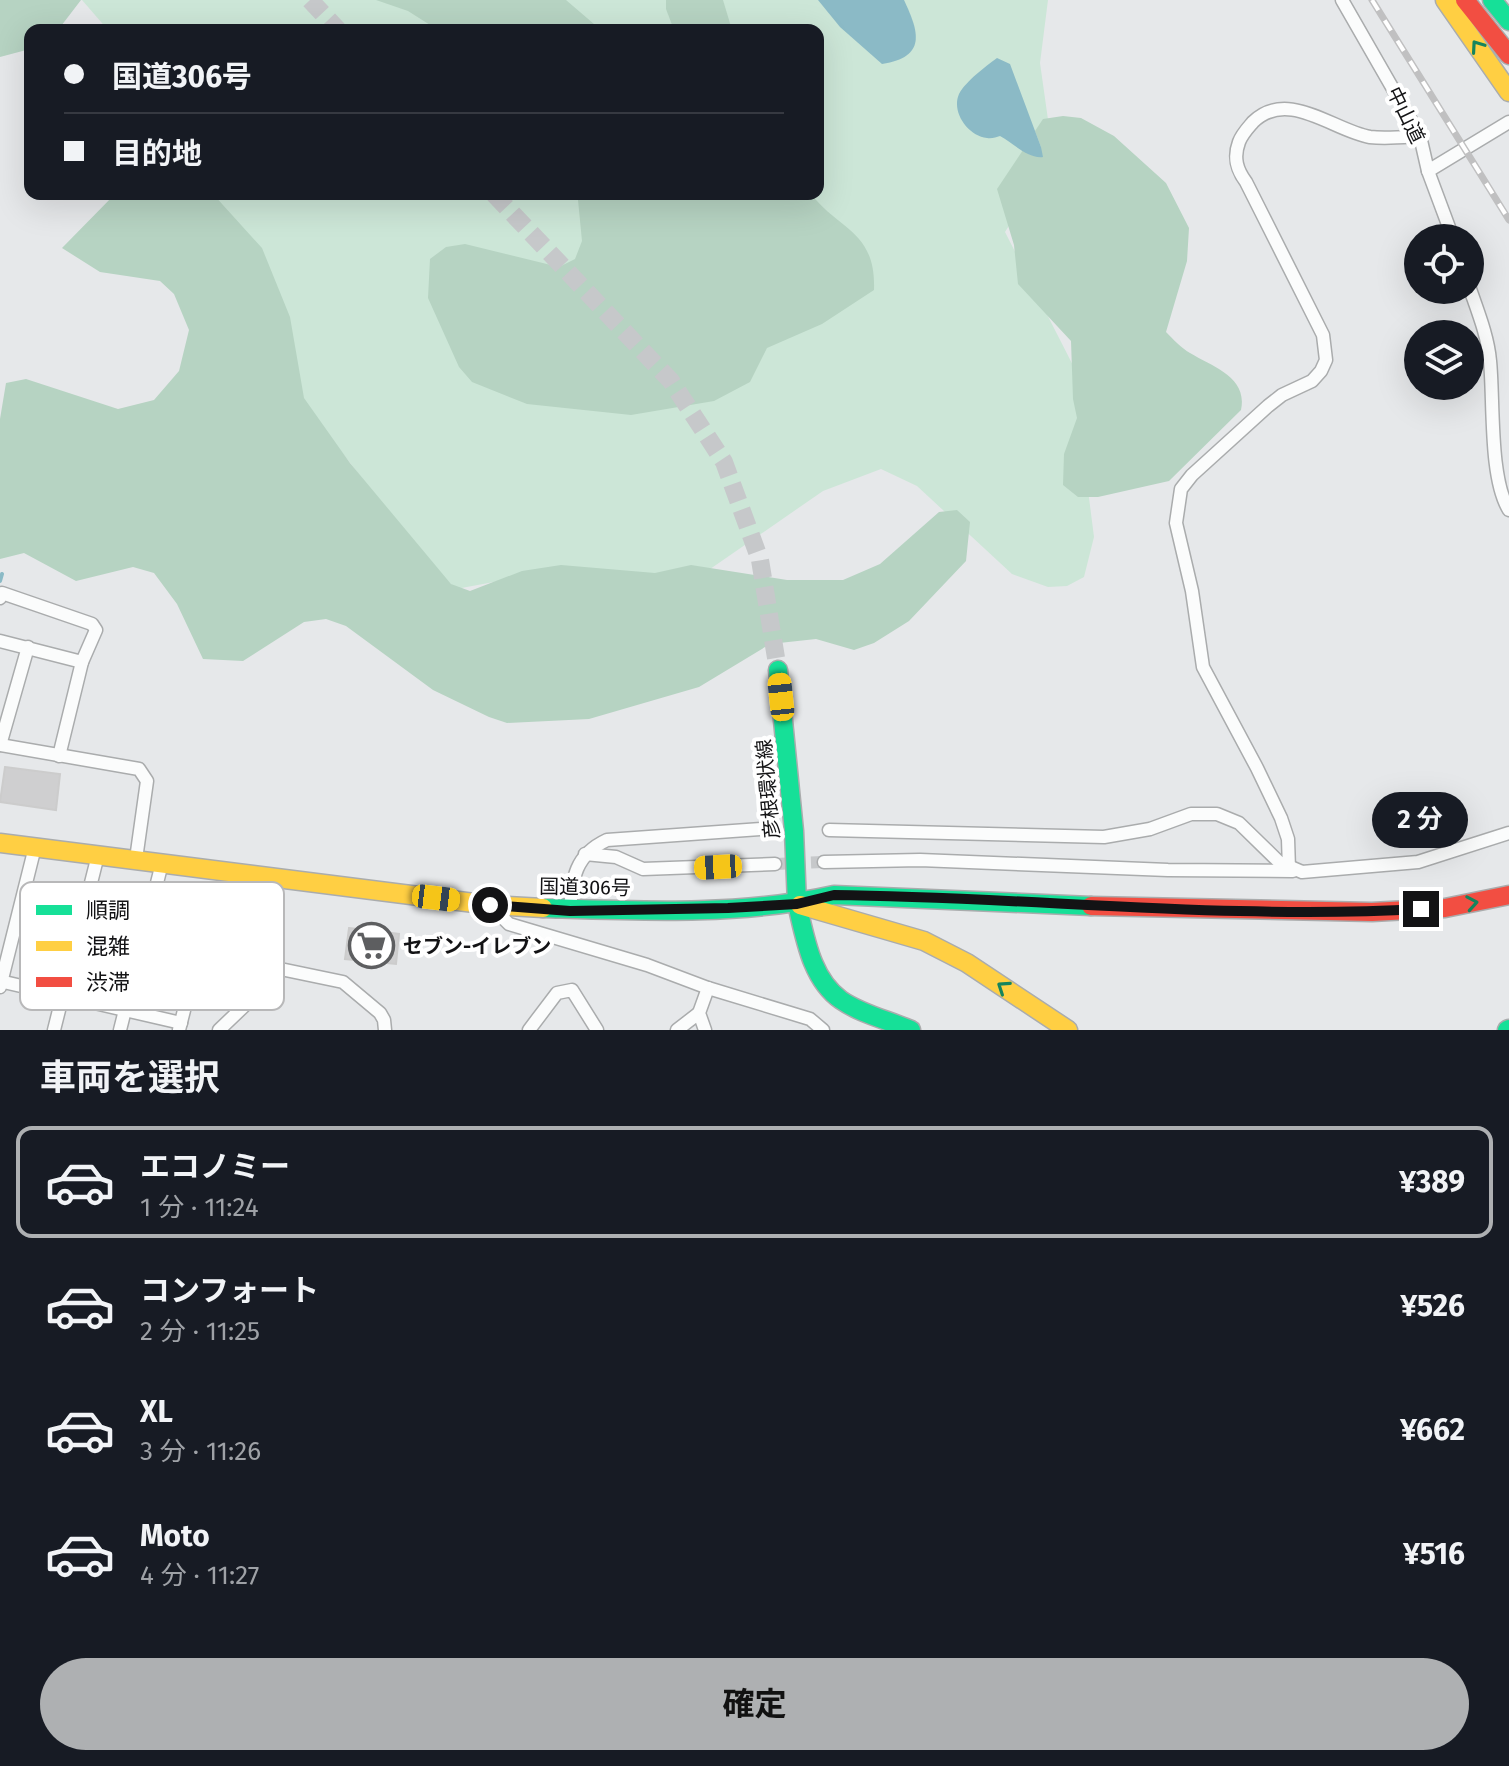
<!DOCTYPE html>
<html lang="ja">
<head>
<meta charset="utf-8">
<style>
  :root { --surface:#171b24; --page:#20242c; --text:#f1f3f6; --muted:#9ea1a6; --line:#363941; --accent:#aeb0b2 }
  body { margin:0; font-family:"Fira Sans","Noto Sans JP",sans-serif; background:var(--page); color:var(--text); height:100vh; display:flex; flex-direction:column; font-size:30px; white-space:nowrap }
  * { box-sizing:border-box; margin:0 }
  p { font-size:26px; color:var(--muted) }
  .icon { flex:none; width:44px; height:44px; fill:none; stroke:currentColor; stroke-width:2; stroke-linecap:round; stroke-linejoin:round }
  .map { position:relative; height:1030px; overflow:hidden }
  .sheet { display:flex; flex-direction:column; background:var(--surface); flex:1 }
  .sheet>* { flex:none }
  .top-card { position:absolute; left:24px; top:24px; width:800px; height:176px; border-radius:16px; box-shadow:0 8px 32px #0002; display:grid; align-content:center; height:176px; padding:0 40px; background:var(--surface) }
  .tools { position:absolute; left:1404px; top:224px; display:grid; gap:16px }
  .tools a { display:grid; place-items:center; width:80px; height:80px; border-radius:50%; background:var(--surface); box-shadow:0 8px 32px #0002; font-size:40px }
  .end { position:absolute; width:36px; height:36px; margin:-18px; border:10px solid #131315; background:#fff; box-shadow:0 0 0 4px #fff }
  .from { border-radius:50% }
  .bubble { position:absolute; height:56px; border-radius:28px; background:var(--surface); box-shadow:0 8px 32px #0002; font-size:26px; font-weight:700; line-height:56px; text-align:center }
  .car { position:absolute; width:24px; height:48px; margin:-24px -12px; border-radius:10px; box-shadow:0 0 6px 2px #0007; background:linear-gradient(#f5c518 24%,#345 0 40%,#f5c518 0 76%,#345 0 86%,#f5c518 0) }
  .top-card b { display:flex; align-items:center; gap:28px; height:76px; font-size:30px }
  .top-card b+b { border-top:2px solid var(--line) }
  .top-card i { width:20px; height:20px; background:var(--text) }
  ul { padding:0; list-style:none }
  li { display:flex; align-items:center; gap:24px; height:112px; margin:0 16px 12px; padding:0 24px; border:4px solid transparent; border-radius:16px }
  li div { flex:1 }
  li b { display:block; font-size:30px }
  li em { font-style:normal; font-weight:700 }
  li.selected { border-color:var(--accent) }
  li>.icon { width:72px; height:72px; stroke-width:1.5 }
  h2 { padding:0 40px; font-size:36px; line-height:96px }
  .primary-button { display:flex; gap:16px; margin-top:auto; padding:16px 40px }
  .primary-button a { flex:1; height:92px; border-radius:48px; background:var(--accent); color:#111; font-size:32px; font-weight:700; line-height:92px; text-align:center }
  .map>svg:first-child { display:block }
</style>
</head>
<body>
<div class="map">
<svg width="1509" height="1030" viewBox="0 0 1509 1030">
  <rect width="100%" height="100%" fill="#e6e8ea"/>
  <path fill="#cce6d7" d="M82,0H1048L1040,63L1053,155L1005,232L1083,385L1082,443L1094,537L1084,577L1067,586L1048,587L1012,574L917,486L881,469L823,491L700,576L548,572L456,589L423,557L296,393L209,194H818V30H108Z"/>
  <g fill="#b6d3c2">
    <path d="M0,0H81L58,30H30V49L0,57Z"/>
    <path d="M376,0H566L601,30H438L408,11Z"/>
    <path d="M666,0H723L732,30H674L666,9Z"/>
    <path d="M1063,116L1081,118L1114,136L1166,183L1189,228L1187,261L1166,332C1173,339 1181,348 1190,353C1213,367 1248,377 1241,410L1169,481L1098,497H1078L1063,485L1064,454L1077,418L1073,399L1071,341L1018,284L1014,245L997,189L1023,150L1027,153L1041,147L1035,131L1043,119Z"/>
    <path d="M115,194H213L262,248L290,317L304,398L350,463L451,584L470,591L522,571L561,565L655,573L691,565L787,580H843L880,564L939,512L957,510L970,522L966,561L909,621L874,643L854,650L816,639L770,644L699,687L589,719L507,723L489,717L433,690L346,626L326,619L304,622L243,661L203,659L177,604L154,573L133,567L76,581L24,553L0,559V419L6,383L26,379L118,409L154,400L179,371L189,330L174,294L160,281L100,272L62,248Z"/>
    <path d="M583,194H811C840,231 876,231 874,290L822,324L767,348L750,382L714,401L631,415L527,404L472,382L459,367L428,298L430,259L446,247L465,244L559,267L575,259L582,241L578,200Z"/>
  </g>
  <g fill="#8bbac6">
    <path d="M818,0H904C919,32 927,57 882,64L840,27Z"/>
    <path d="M997,58L1010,64L1041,147L1043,157C1028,159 1013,143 1000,136C996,137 992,139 987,138C968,136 951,112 959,94C966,81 985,67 997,58Z"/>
  </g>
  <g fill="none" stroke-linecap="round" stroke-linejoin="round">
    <path stroke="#8bbac6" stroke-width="4" d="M0,581L2,574"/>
  </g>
  <g fill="#cfcfd0" stroke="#ccc" stroke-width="2">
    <path d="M5,767L60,774L56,810L0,802Z"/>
    <path d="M349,928L399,934L396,964L345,959Z"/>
  </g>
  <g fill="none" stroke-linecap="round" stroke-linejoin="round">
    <path stroke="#c6c8ca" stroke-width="12" stroke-dasharray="12 6" stroke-linecap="butt" d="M775,864L824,862"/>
    <g stroke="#c6c8ca" stroke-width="18" stroke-dasharray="18 9" stroke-linecap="butt">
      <path d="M310,0L338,30"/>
      <path d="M494,194L671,381L724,462L760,560L778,670"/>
    </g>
    <defs>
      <g id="street">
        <path d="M1342,0L1420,136L1428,171L1453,238"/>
        <path d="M1428,171L1509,122"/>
        <path d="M1470,289C1478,312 1488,337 1490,361C1494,400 1489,478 1509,510"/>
        <path d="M0,598L2,593L92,624L96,630L82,662L0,641"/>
        <path d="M0,745L139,769L147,781L136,859"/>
        <path d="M0,745L28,647"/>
        <path d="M59,756L82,662"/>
        <path d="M829,830L1104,837L1150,829L1191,814H1217L1239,823L1279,862L1302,872L1418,862L1509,833"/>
        <path d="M585,854L616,857L643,869L775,864"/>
        <path d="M824,862L920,860L1168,870L1293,871"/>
        <path d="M1289,869L1288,839L1281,818L1257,768L1203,667L1192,591L1176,523L1181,489L1192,475L1268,406L1282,395L1312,381L1321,371L1326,360L1323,335L1246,182C1237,170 1233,158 1239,142C1242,134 1247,129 1253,122C1288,88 1334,131 1370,137C1386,139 1404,137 1420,136"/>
        <path d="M492,907L509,924L647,965L708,988L810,1019L823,1030"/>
        <path d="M570,911C572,878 575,855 607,840L774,828"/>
        <path d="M266,966L343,982L380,1013L384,1020L385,1030"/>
        <path d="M0,981L181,1023"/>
        <path d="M0,987L35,847"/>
        <path d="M54,1030L98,855"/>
        <path d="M120,1030L162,863"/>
        <path d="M179,1030L213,896"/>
        <path d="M219,1030L263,988L266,966L272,877"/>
        <path d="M529,1030L557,993L572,990L597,1030"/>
        <path d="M677,1030L699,1013"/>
        <path d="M705,1030L699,1013L708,988"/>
      </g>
      <g id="fast">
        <path d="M1492,0L1509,21"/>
        <path d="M778,670L794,831L797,904"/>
        <path d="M797,904C805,937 811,979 841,1000C861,1014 888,1020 911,1030"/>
        <path d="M543,908C639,911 740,916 834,895L1091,906"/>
        <path d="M1507,1030L1509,1029"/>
      </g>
      <g id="slow">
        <path d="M1445,0L1509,92"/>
        <path d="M0,843L490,905L543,908"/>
        <path d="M800,905L924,941L967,963L1068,1030"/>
      </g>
      <g id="jam">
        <path d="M1465,0L1509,55"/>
        <path d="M1091,906L1372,912L1445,908L1509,895"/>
      </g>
    </defs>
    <use href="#street" stroke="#aaacad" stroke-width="15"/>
    <use href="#fast" stroke="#aaacad" stroke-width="21"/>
    <use href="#slow" stroke="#aaacad" stroke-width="21"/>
    <use href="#jam" stroke="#aaacad" stroke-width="21"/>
    <use href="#street" stroke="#fbfcfc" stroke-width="12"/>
    <use href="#fast" stroke="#16e098" stroke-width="18"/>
    <use href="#slow" stroke="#ffcf43" stroke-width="18"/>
    <use href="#jam" stroke="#f24e42" stroke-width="18"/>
    <defs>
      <path id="rail" d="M1372,0L1509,220"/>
    </defs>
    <use href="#rail" stroke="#c0c0c1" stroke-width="7"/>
    <use href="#rail" stroke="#fff" stroke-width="4" stroke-dasharray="12" stroke-linecap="butt"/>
  </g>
  <defs><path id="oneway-chevron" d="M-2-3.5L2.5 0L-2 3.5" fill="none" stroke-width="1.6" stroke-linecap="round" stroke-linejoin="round" transform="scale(2)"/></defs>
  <g stroke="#15845d">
    <use href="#oneway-chevron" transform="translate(1477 46) rotate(-125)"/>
    <use href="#oneway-chevron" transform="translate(1472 903) rotate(-10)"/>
    <use href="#oneway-chevron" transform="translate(1003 987) rotate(-146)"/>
  </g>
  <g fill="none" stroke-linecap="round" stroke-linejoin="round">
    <path stroke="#131315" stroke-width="10" d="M490,905L570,911L728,908L797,904L834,895C1030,897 1225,920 1421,909"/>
  </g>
  <defs>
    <symbol id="supermarket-ring" viewBox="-11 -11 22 22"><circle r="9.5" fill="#fff" stroke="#5d5e60" stroke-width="1.5"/><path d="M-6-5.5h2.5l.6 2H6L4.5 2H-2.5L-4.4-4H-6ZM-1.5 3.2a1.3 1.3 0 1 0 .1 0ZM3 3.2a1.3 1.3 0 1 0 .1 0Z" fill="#5d5e60"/></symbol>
  </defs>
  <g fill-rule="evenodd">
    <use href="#supermarket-ring" x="346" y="920" width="51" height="51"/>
  </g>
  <g text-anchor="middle" stroke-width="8" stroke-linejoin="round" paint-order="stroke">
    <g font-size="20" fill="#131315" stroke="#fff">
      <text transform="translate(1406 115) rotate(64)" y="7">中山道</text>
      <text transform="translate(768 789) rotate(-95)" y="7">彦根環状線</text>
      <text transform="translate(585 887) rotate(1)" y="7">国道306号</text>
    </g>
    <g font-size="20" font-weight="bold" fill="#131315" stroke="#fff" text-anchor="start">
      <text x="403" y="953">セブン-イレブン</text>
    </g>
  </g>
  <rect x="20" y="882" width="264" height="128" rx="12" fill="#fff" stroke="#b8b8b9" stroke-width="2"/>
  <rect x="36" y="905" width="36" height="10" fill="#16e098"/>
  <rect x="36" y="941" width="36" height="10" fill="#ffcf43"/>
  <rect x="36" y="977" width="36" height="10" fill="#f24e42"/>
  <g font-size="22" fill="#131315">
    <text x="86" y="918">順調</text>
    <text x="86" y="954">混雑</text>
    <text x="86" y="990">渋滞</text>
  </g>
</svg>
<div class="tools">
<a><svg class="icon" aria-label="locate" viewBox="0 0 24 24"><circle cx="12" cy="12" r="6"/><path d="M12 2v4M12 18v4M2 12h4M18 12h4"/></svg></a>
<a><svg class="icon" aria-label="layers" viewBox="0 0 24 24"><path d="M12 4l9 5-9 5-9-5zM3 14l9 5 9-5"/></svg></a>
</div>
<i class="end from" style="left:490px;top:905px"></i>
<i class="end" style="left:1421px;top:909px"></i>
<div class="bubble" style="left:1372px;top:792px;width:96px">2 分</div>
<i class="car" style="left:781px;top:697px;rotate:354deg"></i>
<i class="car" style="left:718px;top:867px;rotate:267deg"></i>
<i class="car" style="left:436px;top:898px;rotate:97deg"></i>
<div class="top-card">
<b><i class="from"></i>国道306号</b>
<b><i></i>目的地</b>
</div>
</div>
<section class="sheet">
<h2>車両を選択</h2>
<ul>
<li class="selected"><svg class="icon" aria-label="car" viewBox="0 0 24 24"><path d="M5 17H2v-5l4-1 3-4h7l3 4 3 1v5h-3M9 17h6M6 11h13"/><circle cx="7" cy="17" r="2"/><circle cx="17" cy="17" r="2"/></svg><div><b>エコノミー</b><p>1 分 · 11:24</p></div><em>¥389</em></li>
<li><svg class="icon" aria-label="car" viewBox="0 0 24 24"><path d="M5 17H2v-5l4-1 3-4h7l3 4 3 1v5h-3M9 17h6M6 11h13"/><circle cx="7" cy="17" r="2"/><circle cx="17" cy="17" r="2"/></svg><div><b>コンフォート</b><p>2 分 · 11:25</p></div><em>¥526</em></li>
<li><svg class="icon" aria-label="car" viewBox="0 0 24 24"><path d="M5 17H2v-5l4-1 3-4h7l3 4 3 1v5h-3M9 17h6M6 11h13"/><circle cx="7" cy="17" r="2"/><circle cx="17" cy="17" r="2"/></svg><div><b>XL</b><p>3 分 · 11:26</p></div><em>¥662</em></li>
<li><svg class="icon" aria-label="car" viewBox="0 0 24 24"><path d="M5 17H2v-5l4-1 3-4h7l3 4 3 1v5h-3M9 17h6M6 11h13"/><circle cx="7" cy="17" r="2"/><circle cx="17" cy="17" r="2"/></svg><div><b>Moto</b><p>4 分 · 11:27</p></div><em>¥516</em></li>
</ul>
<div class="primary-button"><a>確定</a></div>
</section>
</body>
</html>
